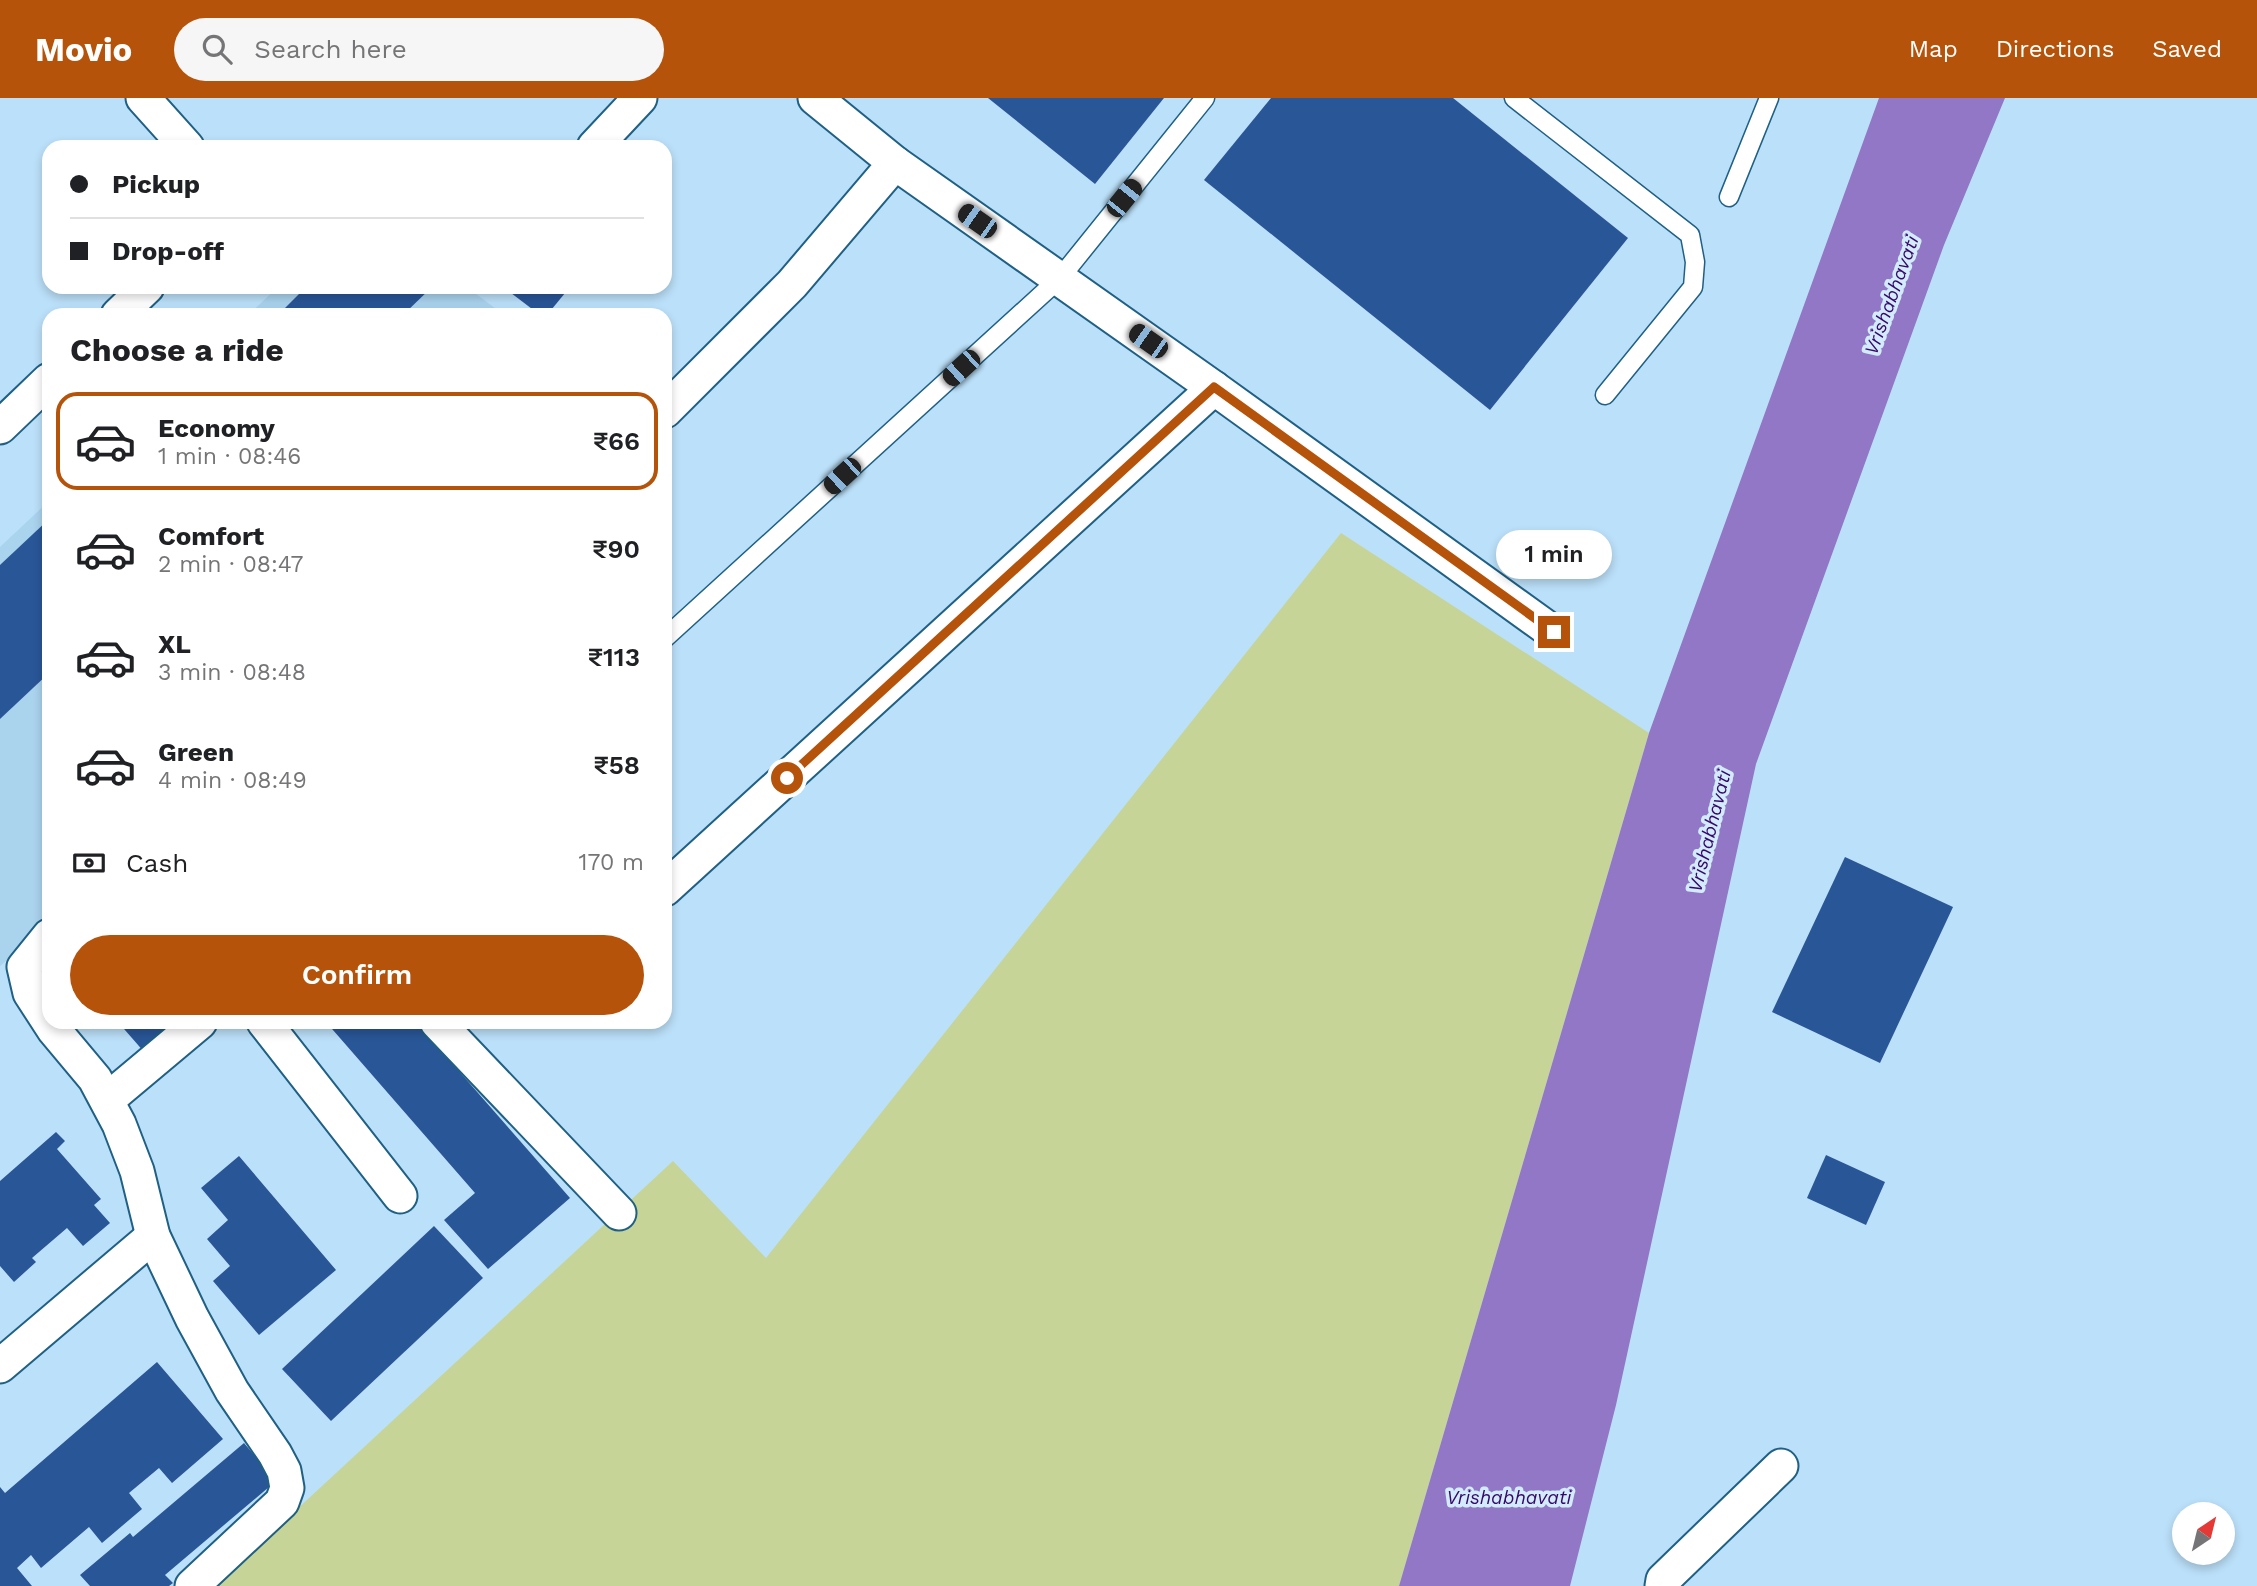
<!DOCTYPE html>
<html lang="en">
<head>
<meta charset="utf-8">
<style>
  :root { --surface:#fff; --page:#f6f6f6; --text:#202124; --muted:#757577; --line:#e0e0e0; --accent:#b45309 }
  body { margin:0; font-family:"Work Sans",sans-serif; background:var(--page); color:var(--text); height:100vh; display:flex; flex-direction:column; font-size:26px; white-space:nowrap }
  * { box-sizing:border-box; margin:0 }
  p { font-size:23px; color:var(--muted) }
  .icon { flex:none; width:38px; height:38px; fill:none; stroke:currentColor; stroke-width:2; stroke-linecap:round; stroke-linejoin:round }
  .map { position:relative; flex:1; overflow:hidden }
  .drawer { position:absolute; left:42px; top:210px; width:630px; height:721px; display:flex; flex-direction:column; background:var(--surface); border-radius:21px; box-shadow:0 4px 10px #0003 }
  .drawer>* { flex:none }
  .hud { position:absolute; left:42px; top:42px; width:630px; height:154px; border-radius:21px; box-shadow:0 4px 10px #0003; display:grid; align-content:center; height:154px; padding:0 28px; background:var(--surface) }
  .needle { width:46px; rotate:35deg }
  .fabs { position:absolute; left:2172px; top:1404px; display:grid; gap:14px }
  .fabs a { display:grid; place-items:center; width:63px; height:63px; border-radius:50%; background:var(--surface); box-shadow:0 4px 10px #0003; font-size:35px }
  .end { position:absolute; width:32px; height:32px; margin:-16px; border:9px solid #b45309; background:#fff; box-shadow:0 0 0 4px #fff }
  .from { border-radius:50% }
  .bubble { position:absolute; height:49px; border-radius:24px; background:var(--surface); box-shadow:0 4px 10px #0003; font-size:23px; font-weight:600; line-height:49px; text-align:center }
  .car { position:absolute; width:21px; height:42px; margin:-21px -10px; border-radius:9px; box-shadow:0 0 5px 2px #0007; background:linear-gradient(#222 24%,#8ab4d8 0 40%,#222 0 76%,#8ab4d8 0 86%,#222 0) }
  .hud b { display:flex; align-items:center; gap:24px; height:66px; font-size:26px }
  .hud b+b { border-top:2px solid var(--line) }
  .hud i { width:18px; height:18px; background:var(--text) }
  ul { padding:0; list-style:none }
  li { display:flex; align-items:center; gap:21px; height:98px; margin:0 14px 10px; padding:0 14px; border:4px solid transparent; border-radius:21px }
  li div { flex:1 }
  li b { display:block; font-size:26px }
  li em { font-style:normal; font-weight:600 }
  li.active { border-color:var(--accent) }
  li>.icon { width:63px; height:63px; stroke-width:1.5 }
  h2 { padding:0 28px; font-size:32px; line-height:84px }
  .pay { display:flex; align-items:center; gap:18px; height:77px; padding:0 28px; font-size:26px }
  .pay p { margin-inline-start:auto }
  .button { display:flex; gap:14px; margin-top:auto; padding:14px 28px }
  .button a { flex:1; height:80px; border-radius:42px; background:var(--accent); color:#fff; font-size:28px; font-weight:600; line-height:80px; text-align:center }
  header { display:flex; align-items:center; gap:42px; box-sizing:border-box; height:98px; padding:0 35px; background:var(--accent); color:#fff }
  header strong { font-size:33px }
  nav { display:flex; gap:38px; margin-inline-start:auto; font-size:24px }
  .search { width:490px; height:63px; background:var(--page); display:flex; align-items:center; gap:18px; box-sizing:border-box; padding:0 24px; border-radius:38px; color:var(--muted); font-size:26px }
  .map>svg:first-child { display:block }
</style>
</head>
<body>
<header>
<strong>Movio</strong>
<div class="search"><svg class="icon" aria-label="search" viewBox="0 0 24 24"><circle cx="10" cy="10" r="6"/><path d="M15 15l6 6"/></svg>Search here</div>
<nav><a>Map</a><a>Directions</a><a>Saved</a></nav>
</header>
<div class="map">
<svg width="2257" height="1488" viewBox="0 0 2257 1488">
  <rect width="100%" height="100%" fill="#bbe0f9"/>
  <g fill="#aad3ee">
    <path d="M278,189H467L504,217H248Z"/>
    <path d="M49,403V826L0,868V449Z"/>
  </g>
  <path fill="#c7d497" d="M1341,435L1649,635L1399,1488H214L673,1063L766,1160Z"/>
  <path fill="#9177c5" d="M1879,0H2005L1944,147L1756,666L1616,1307L1570,1488H1399L1649,635Z"/>
  <g fill="#295697">
    <path d="M988,0H1164L1095,86Z"/>
    <path d="M1271,0H1453L1628,140L1490,312L1204,82Z"/>
    <path d="M306,189H432L403,217H278Z"/>
    <path d="M516,189H570L547,217H540L511,195Z"/>
    <path d="M49,421V575L0,621V467Z"/>
    <path d="M1845,759L1953,809L1880,965L1772,914Z"/>
    <path d="M118,924H180L145,955Z"/>
    <path d="M326,924H416L570,1100L488,1171L444,1122L475,1095Z"/>
    <path d="M56,1034L65,1043L57,1051L101,1101L94,1107L110,1125L83,1148L67,1130L32,1160L36,1164L14,1184L0,1168V1083Z"/>
    <path d="M1826,1057L1885,1084L1866,1127L1807,1100Z"/>
    <path d="M239,1058L336,1172L259,1237L213,1183L230,1168L207,1141L228,1122L201,1090Z"/>
    <path d="M434,1128L483,1180L331,1323L282,1271Z"/>
    <path d="M157,1264L223,1341L172,1385L159,1370L129,1395L142,1411L102,1445L89,1429L41,1470L31,1457L17,1470L32,1488H0V1389L5,1395Z"/>
    <path d="M244,1345L276,1383L165,1477L173,1485L169,1488H90L80,1477L130,1435L133,1439Z"/>
  </g>
  <g fill="none" stroke-linecap="round" stroke-linejoin="round">
    <defs>
      <g id="service">
        <path d="M1514,0L1690,137L1695,164L1693,189L1605,297"/>
        <path d="M1729,99L1769,0"/>
        <path d="M665,540L1060,180L1205,0"/>
      </g>
      <g id="minor">
        <path d="M143,0L187,49"/>
        <path d="M594,49L640,0"/>
        <path d="M895,65L1214,290L1554,535"/>
        <path d="M118,217L147,189"/>
        <path d="M665,313L792,186L895,65L815,0"/>
        <path d="M0,329L49,282"/>
        <path d="M665,791L1214,290"/>
        <path d="M49,838L24,869L30,895L54,932L95,981L119,1026L137,1073L153,1138L192,1220L232,1293L275,1356L284,1373L287,1390L282,1404L192,1488"/>
        <path d="M264,924L400,1098"/>
        <path d="M437,924L619,1115"/>
        <path d="M107,1002L200,924"/>
        <path d="M0,1268L153,1138"/>
        <path d="M1662,1488L1663,1482L1781,1368"/>
      </g>
    </defs>
    <use href="#service" stroke="#1f6084" stroke-width="21"/>
    <use href="#minor" stroke="#1f6084" stroke-width="37"/>
    <use href="#service" stroke="#fff" stroke-width="18"/>
    <use href="#minor" stroke="#fff" stroke-width="33"/>
  </g>
  <g fill="none" stroke-linecap="round" stroke-linejoin="round">
    <path stroke="#b45309" stroke-width="9" d="M787,680L1214,289L1554,534"/>
  </g>
  <g text-anchor="middle" stroke-width="7" stroke-linejoin="round" paint-order="stroke">
    <g font-size="19" font-style="italic" fill="#380769" stroke="#d3ecfd">
      <text transform="translate(1891 197) rotate(-70)" y="7">Vrishabhavati</text>
      <text transform="translate(1709 733) rotate(-76)" y="7">Vrishabhavati</text>
      <text x="1509" y="1406">Vrishabhavati</text>
    </g>
  </g>
</svg>
<div class="fabs">
<a><svg class="needle" viewBox="-14 -14 28 28"><path d="M0-13l5 13h-10z" fill="#e53935"/><path d="M0 13l5-13h-10z" fill="#757577"/></svg></a>
</div>
<i class="end from" style="left:787px;top:680px"></i>
<i class="end" style="left:1554px;top:534px"></i>
<div class="bubble" style="left:1496px;top:432px;width:116px">1 min</div>
<i class="car" style="left:1124px;top:100px;rotate:39deg"></i>
<i class="car" style="left:977px;top:123px;rotate:305deg"></i>
<i class="car" style="left:1148px;top:243px;rotate:305deg"></i>
<i class="car" style="left:961px;top:270px;rotate:228deg"></i>
<i class="car" style="left:842px;top:378px;rotate:227deg"></i>
<div class="hud">
<b><i class="from"></i>Pickup</b>
<b><i></i>Drop-off</b>
</div>
<section class="drawer">
<h2>Choose a ride</h2>
<ul>
<li class="active"><svg class="icon" aria-label="car" viewBox="0 0 24 24"><path d="M5 17H2v-5l4-1 3-4h7l3 4 3 1v5h-3M9 17h6M6 11h13"/><circle cx="7" cy="17" r="2"/><circle cx="17" cy="17" r="2"/></svg><div><b>Economy</b><p>1 min · 08:46</p></div><em>₹66</em></li>
<li><svg class="icon" aria-label="car" viewBox="0 0 24 24"><path d="M5 17H2v-5l4-1 3-4h7l3 4 3 1v5h-3M9 17h6M6 11h13"/><circle cx="7" cy="17" r="2"/><circle cx="17" cy="17" r="2"/></svg><div><b>Comfort</b><p>2 min · 08:47</p></div><em>₹90</em></li>
<li><svg class="icon" aria-label="car" viewBox="0 0 24 24"><path d="M5 17H2v-5l4-1 3-4h7l3 4 3 1v5h-3M9 17h6M6 11h13"/><circle cx="7" cy="17" r="2"/><circle cx="17" cy="17" r="2"/></svg><div><b>XL</b><p>3 min · 08:48</p></div><em>₹113</em></li>
<li><svg class="icon" aria-label="car" viewBox="0 0 24 24"><path d="M5 17H2v-5l4-1 3-4h7l3 4 3 1v5h-3M9 17h6M6 11h13"/><circle cx="7" cy="17" r="2"/><circle cx="17" cy="17" r="2"/></svg><div><b>Green</b><p>4 min · 08:49</p></div><em>₹58</em></li>
</ul>
<div class="pay"><svg class="icon" aria-label="cash" viewBox="0 0 24 24"><path d="M3 7h18v10H3z"/><circle cx="12" cy="12" r="2"/></svg>Cash<p>170 m</p></div>
<div class="button"><a>Confirm</a></div>
</section>
</div>
</body>
</html>
